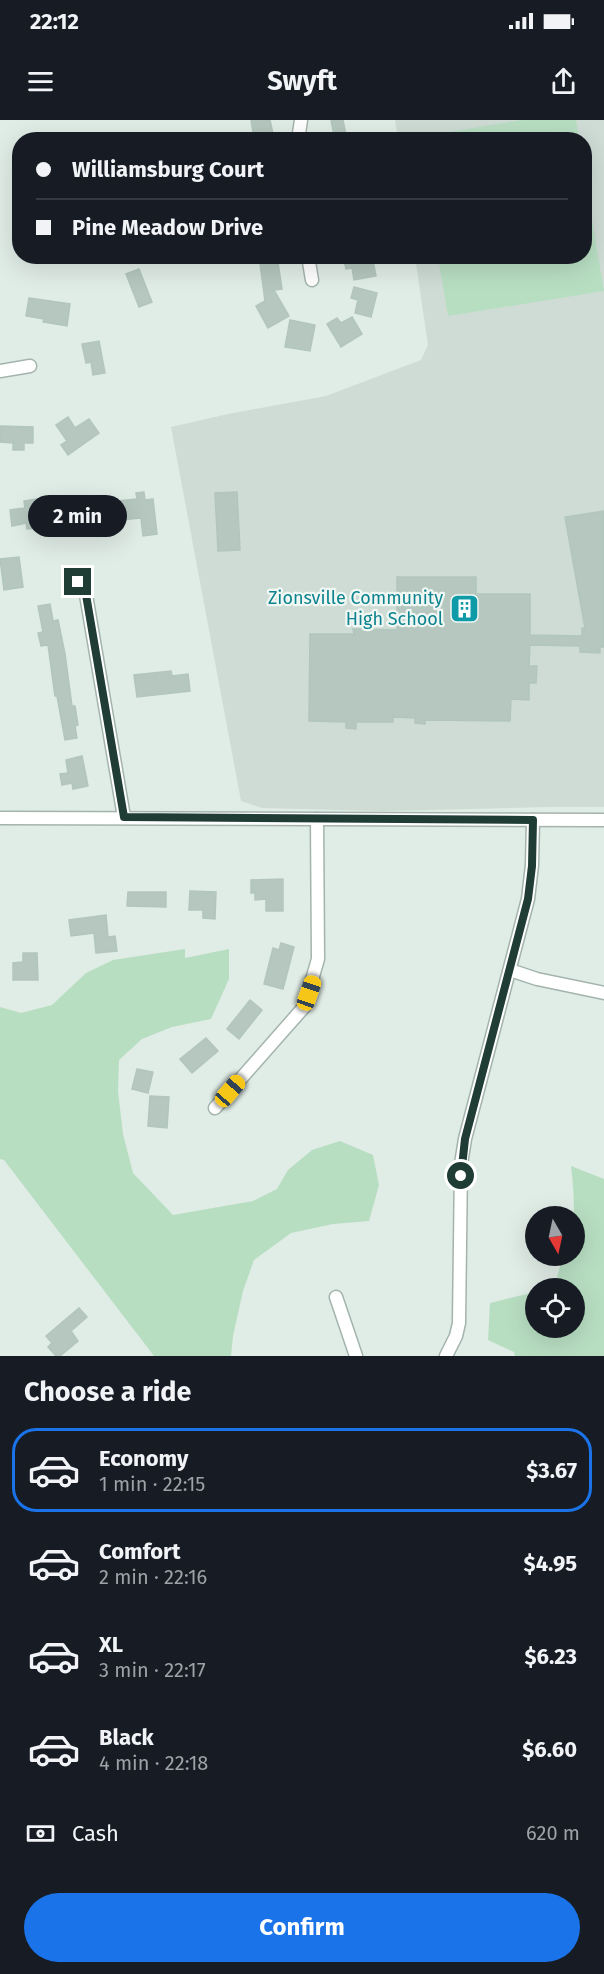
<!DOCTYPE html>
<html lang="en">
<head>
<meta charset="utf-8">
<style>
  :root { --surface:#171b24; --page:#20242c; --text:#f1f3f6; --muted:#9ea1a6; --line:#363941; --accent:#1a73e8 }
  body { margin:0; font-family:"Fira Sans",sans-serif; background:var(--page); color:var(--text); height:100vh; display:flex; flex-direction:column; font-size:22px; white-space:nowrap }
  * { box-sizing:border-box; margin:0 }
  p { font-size:20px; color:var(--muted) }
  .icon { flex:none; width:33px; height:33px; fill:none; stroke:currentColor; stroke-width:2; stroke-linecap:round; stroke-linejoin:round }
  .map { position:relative; height:1236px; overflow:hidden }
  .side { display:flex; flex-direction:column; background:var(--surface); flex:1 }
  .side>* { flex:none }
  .hud { position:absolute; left:12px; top:12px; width:580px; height:132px; border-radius:24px; box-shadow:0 6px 24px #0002; display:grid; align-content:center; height:132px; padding:0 24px; background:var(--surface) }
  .needle { width:39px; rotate:171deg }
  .fabs { position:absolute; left:525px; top:1086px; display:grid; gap:12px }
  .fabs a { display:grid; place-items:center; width:60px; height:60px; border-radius:50%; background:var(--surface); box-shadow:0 6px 24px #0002; font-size:30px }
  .end { position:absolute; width:27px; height:27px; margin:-14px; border:8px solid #203d35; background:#fff; box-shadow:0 0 0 3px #fff }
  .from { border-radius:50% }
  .bubble { position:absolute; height:42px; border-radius:21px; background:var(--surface); box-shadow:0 6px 24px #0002; font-size:20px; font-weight:700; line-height:42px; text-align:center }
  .car { position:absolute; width:18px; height:36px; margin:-18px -9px; border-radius:8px; box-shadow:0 0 4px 2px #0007; background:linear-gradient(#f5c518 24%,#345 0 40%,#f5c518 0 76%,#345 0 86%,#f5c518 0) }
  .hud b { display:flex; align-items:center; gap:21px; height:57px; font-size:22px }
  .hud b+b { border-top:2px solid var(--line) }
  .hud i { width:15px; height:15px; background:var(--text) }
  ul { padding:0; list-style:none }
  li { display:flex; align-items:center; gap:18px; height:84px; margin:0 12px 9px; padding:0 12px; border:3px solid transparent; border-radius:24px }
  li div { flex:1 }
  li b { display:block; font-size:22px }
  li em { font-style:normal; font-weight:700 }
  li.selected { border-color:var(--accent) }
  li>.icon { width:54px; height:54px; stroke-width:1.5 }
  h2 { padding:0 24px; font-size:27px; line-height:72px }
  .pay { display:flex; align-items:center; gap:15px; height:66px; padding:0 24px; font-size:22px }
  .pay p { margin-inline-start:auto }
  .primary-button { display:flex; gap:12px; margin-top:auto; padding:12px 24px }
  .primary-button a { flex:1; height:69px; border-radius:36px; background:var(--accent); color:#fff; font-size:24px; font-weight:700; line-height:69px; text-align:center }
  .status { display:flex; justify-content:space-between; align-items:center; height:42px; padding:0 30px; background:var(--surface); direction:ltr }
  .status svg { height:16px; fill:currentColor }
  header { display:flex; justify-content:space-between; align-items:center; height:78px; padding:0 24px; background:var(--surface); font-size:27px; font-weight:700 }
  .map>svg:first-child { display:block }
</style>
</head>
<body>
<div class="status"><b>22:12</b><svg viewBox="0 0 49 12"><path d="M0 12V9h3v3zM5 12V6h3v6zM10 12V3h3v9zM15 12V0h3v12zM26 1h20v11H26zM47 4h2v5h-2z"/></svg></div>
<header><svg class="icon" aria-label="menu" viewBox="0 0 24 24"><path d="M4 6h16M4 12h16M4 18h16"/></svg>Swyft<svg class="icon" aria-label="share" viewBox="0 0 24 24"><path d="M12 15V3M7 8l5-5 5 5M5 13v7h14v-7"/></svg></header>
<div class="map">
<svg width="604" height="1236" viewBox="0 0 604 1236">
  <rect width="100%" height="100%" fill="#e0ece6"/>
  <path fill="#cedcd5" d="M395,0H604V687H549L385,691L262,688L241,681L171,307L228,294L326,276L421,240L428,225L415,137L585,136V20L398,19Z"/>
  <g fill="#b8dec2">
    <path d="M522,0H576L579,19H419V17Z"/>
    <path d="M585,57L604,171L448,196L438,137L585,136Z"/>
    <path d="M185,829V838L229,829V859L211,899L172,907L142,919L119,940L118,971L123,1014L133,1053L173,1095L253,1081L277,1069L288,1050L312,1030L340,1021L373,1035L379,1065L369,1101L333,1104L291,1113L254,1140L243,1171L233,1216L231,1236H154L4,1040L0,1039V887L21,893L52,885L86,853L113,840Z"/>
    <path d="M571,1046L604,1059V1236H515L514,1232L488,1220L490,1183L535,1172L536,1208H574V1168H544L555,1164L563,1136H574C574,1104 575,1077 571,1046Z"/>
  </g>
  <g fill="#b5c7bf" stroke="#b2c6bd" stroke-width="1.5">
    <path d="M251,0H270L273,14L254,18Z"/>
    <path d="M331,0H343L347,20H335Z"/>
    <path d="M259,136H277L282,169L274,170L289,196L268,208L256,186L265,181Z"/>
    <path d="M343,136H372L376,156L354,160L352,148L346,149Z"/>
    <path d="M139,149L152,182L139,187L126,154Z"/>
    <path d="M354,167L377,173L371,197L355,193L358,180L351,178Z"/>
    <path d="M29,178L70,184L67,206L43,202L44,199L26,196Z"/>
    <path d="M352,197L362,214L341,227L327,204L337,198L341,203Z"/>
    <path d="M290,200L315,205L310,231L285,227Z"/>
    <path d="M99,221L105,253L93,255L91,242L86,243L82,224Z"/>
    <path d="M68,297L75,308L89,299L99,313L68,335L61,325L67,321L56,305Z"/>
    <path d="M0,306L33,307V323H24V330H13V323L0,322Z"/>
    <path d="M144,372L145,380L153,379L157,414L143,416L141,398L121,400L118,381L137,379L136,373Z"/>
    <path d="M237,372L240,430L218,431L215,373Z"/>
    <path d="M36,379L37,386L57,383L59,400L40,403V408L27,409L26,403L12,406L10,390L25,388L24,381Z"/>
    <path d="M604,391V527H600V533L580,532V526L530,525L529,546H537L536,563H529V580L511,579L510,601L425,600V604L415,603V598L393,597V602H356V609L346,608V602L309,601L310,514H354L353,509L397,510V457H476V474H530V515L582,516V508H585L565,397Z"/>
    <path d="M19,437L23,467L4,470L0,439Z"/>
    <path d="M50,484L53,501L58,500L65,534L72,586H75L78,605L75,606L77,618L65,620L57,576H55L48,525L41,526L38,513L43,512L38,486Z"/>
    <path d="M171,551L172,556L188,554L190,571L137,577L134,555Z"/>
    <path d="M82,636L88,666L73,669L72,663L62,665L60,654L68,653L66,640Z"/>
    <path d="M283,759V791H266V779L255,780V773H251V760Z"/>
    <path d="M190,771L216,772L215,799L203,798V790H189Z"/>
    <path d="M128,772H166V787L127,786Z"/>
    <path d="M106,795L108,817L115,816L117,831L96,833L94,813L71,816L69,800Z"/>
    <path d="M281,823L294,827L283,869L264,864L273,828L279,830Z"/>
    <path d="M23,833H37L38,860H13V843L23,842Z"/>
    <path d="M250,880L262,890L239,919L227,909Z"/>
    <path d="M206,918L218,931L192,953L180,939Z"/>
    <path d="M137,949L153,952L148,973L132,969Z"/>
    <path d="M150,976L169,977L167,1008L148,1006Z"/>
    <path d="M79,1188L87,1197L71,1211L78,1221L60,1236H56L48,1227L52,1223L46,1216Z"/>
  </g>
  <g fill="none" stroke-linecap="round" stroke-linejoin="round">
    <defs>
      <g id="minor">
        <path d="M298,20L301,0"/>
        <path d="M308,136L312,160"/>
        <path d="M0,251L30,246"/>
        <path d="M78,462L85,469L124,697"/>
        <path d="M0,698L604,700"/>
        <path d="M510,850L537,859L604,873"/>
        <path d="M215,988L304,887L318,839L317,699"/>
        <path d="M336,1177L356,1236"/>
        <path d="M446,1236L456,1216L459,1203L461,1044L465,1019L528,779L532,745L533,700"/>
      </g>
    </defs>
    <use href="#minor" stroke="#a3b4ad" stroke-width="15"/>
    <use href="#minor" stroke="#fff" stroke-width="12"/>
  </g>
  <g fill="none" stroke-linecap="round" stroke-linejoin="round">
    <path stroke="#203d35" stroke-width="8" d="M78,462L85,469L124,697L533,700L532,746L528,779L465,1019L461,1056"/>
  </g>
  <defs>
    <symbol id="building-square" viewBox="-11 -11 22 22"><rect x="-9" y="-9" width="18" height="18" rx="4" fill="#0f9aa8" stroke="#f1f8f4"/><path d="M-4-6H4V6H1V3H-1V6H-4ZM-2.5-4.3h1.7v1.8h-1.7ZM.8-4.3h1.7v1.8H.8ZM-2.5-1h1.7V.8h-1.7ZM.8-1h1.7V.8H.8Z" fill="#fff"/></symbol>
  </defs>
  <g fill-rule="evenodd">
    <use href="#building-square" x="448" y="472" width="33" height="33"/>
  </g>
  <g text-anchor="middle" stroke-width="4.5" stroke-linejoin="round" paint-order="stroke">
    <g font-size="18" fill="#0d838f" stroke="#f1f8f4" text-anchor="end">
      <text x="443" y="484">Zionsville Community<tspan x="443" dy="21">High School</tspan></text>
    </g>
  </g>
</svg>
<div class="fabs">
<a><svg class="needle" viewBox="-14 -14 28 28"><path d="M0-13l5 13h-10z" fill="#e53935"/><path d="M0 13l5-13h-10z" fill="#9ea1a6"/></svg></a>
<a><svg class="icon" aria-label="locate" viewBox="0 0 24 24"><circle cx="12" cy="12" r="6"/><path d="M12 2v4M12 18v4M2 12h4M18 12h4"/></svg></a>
</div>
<i class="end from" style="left:461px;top:1056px"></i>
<i class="end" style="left:78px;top:462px"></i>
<div class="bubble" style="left:28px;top:375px;width:99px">2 min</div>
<i class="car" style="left:309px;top:873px;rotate:19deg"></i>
<i class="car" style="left:230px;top:971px;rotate:41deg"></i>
<div class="hud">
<b><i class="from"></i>Williamsburg Court</b>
<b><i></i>Pine Meadow Drive</b>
</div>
</div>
<section class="side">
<h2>Choose a ride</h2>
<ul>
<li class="selected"><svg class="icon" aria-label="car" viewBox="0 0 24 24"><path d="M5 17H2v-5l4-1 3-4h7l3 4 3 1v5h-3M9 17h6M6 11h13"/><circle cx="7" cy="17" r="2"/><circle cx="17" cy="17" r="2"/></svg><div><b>Economy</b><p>1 min · 22:15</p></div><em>$3.67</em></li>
<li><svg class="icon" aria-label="car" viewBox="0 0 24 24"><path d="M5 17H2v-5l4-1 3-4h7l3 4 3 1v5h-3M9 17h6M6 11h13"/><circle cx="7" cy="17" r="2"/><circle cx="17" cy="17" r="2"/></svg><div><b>Comfort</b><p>2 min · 22:16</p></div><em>$4.95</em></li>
<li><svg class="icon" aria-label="car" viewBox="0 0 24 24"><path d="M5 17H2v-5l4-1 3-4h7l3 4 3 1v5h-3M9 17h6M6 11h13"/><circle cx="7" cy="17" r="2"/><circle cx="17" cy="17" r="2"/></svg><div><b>XL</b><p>3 min · 22:17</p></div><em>$6.23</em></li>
<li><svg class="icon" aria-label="car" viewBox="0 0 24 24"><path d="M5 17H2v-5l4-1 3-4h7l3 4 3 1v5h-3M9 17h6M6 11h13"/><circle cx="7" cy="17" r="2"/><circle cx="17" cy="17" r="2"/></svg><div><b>Black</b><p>4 min · 22:18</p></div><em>$6.60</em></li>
</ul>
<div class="pay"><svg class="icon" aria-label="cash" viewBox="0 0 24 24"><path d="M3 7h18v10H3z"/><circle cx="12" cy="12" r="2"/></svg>Cash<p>620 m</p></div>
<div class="primary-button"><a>Confirm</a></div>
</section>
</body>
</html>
